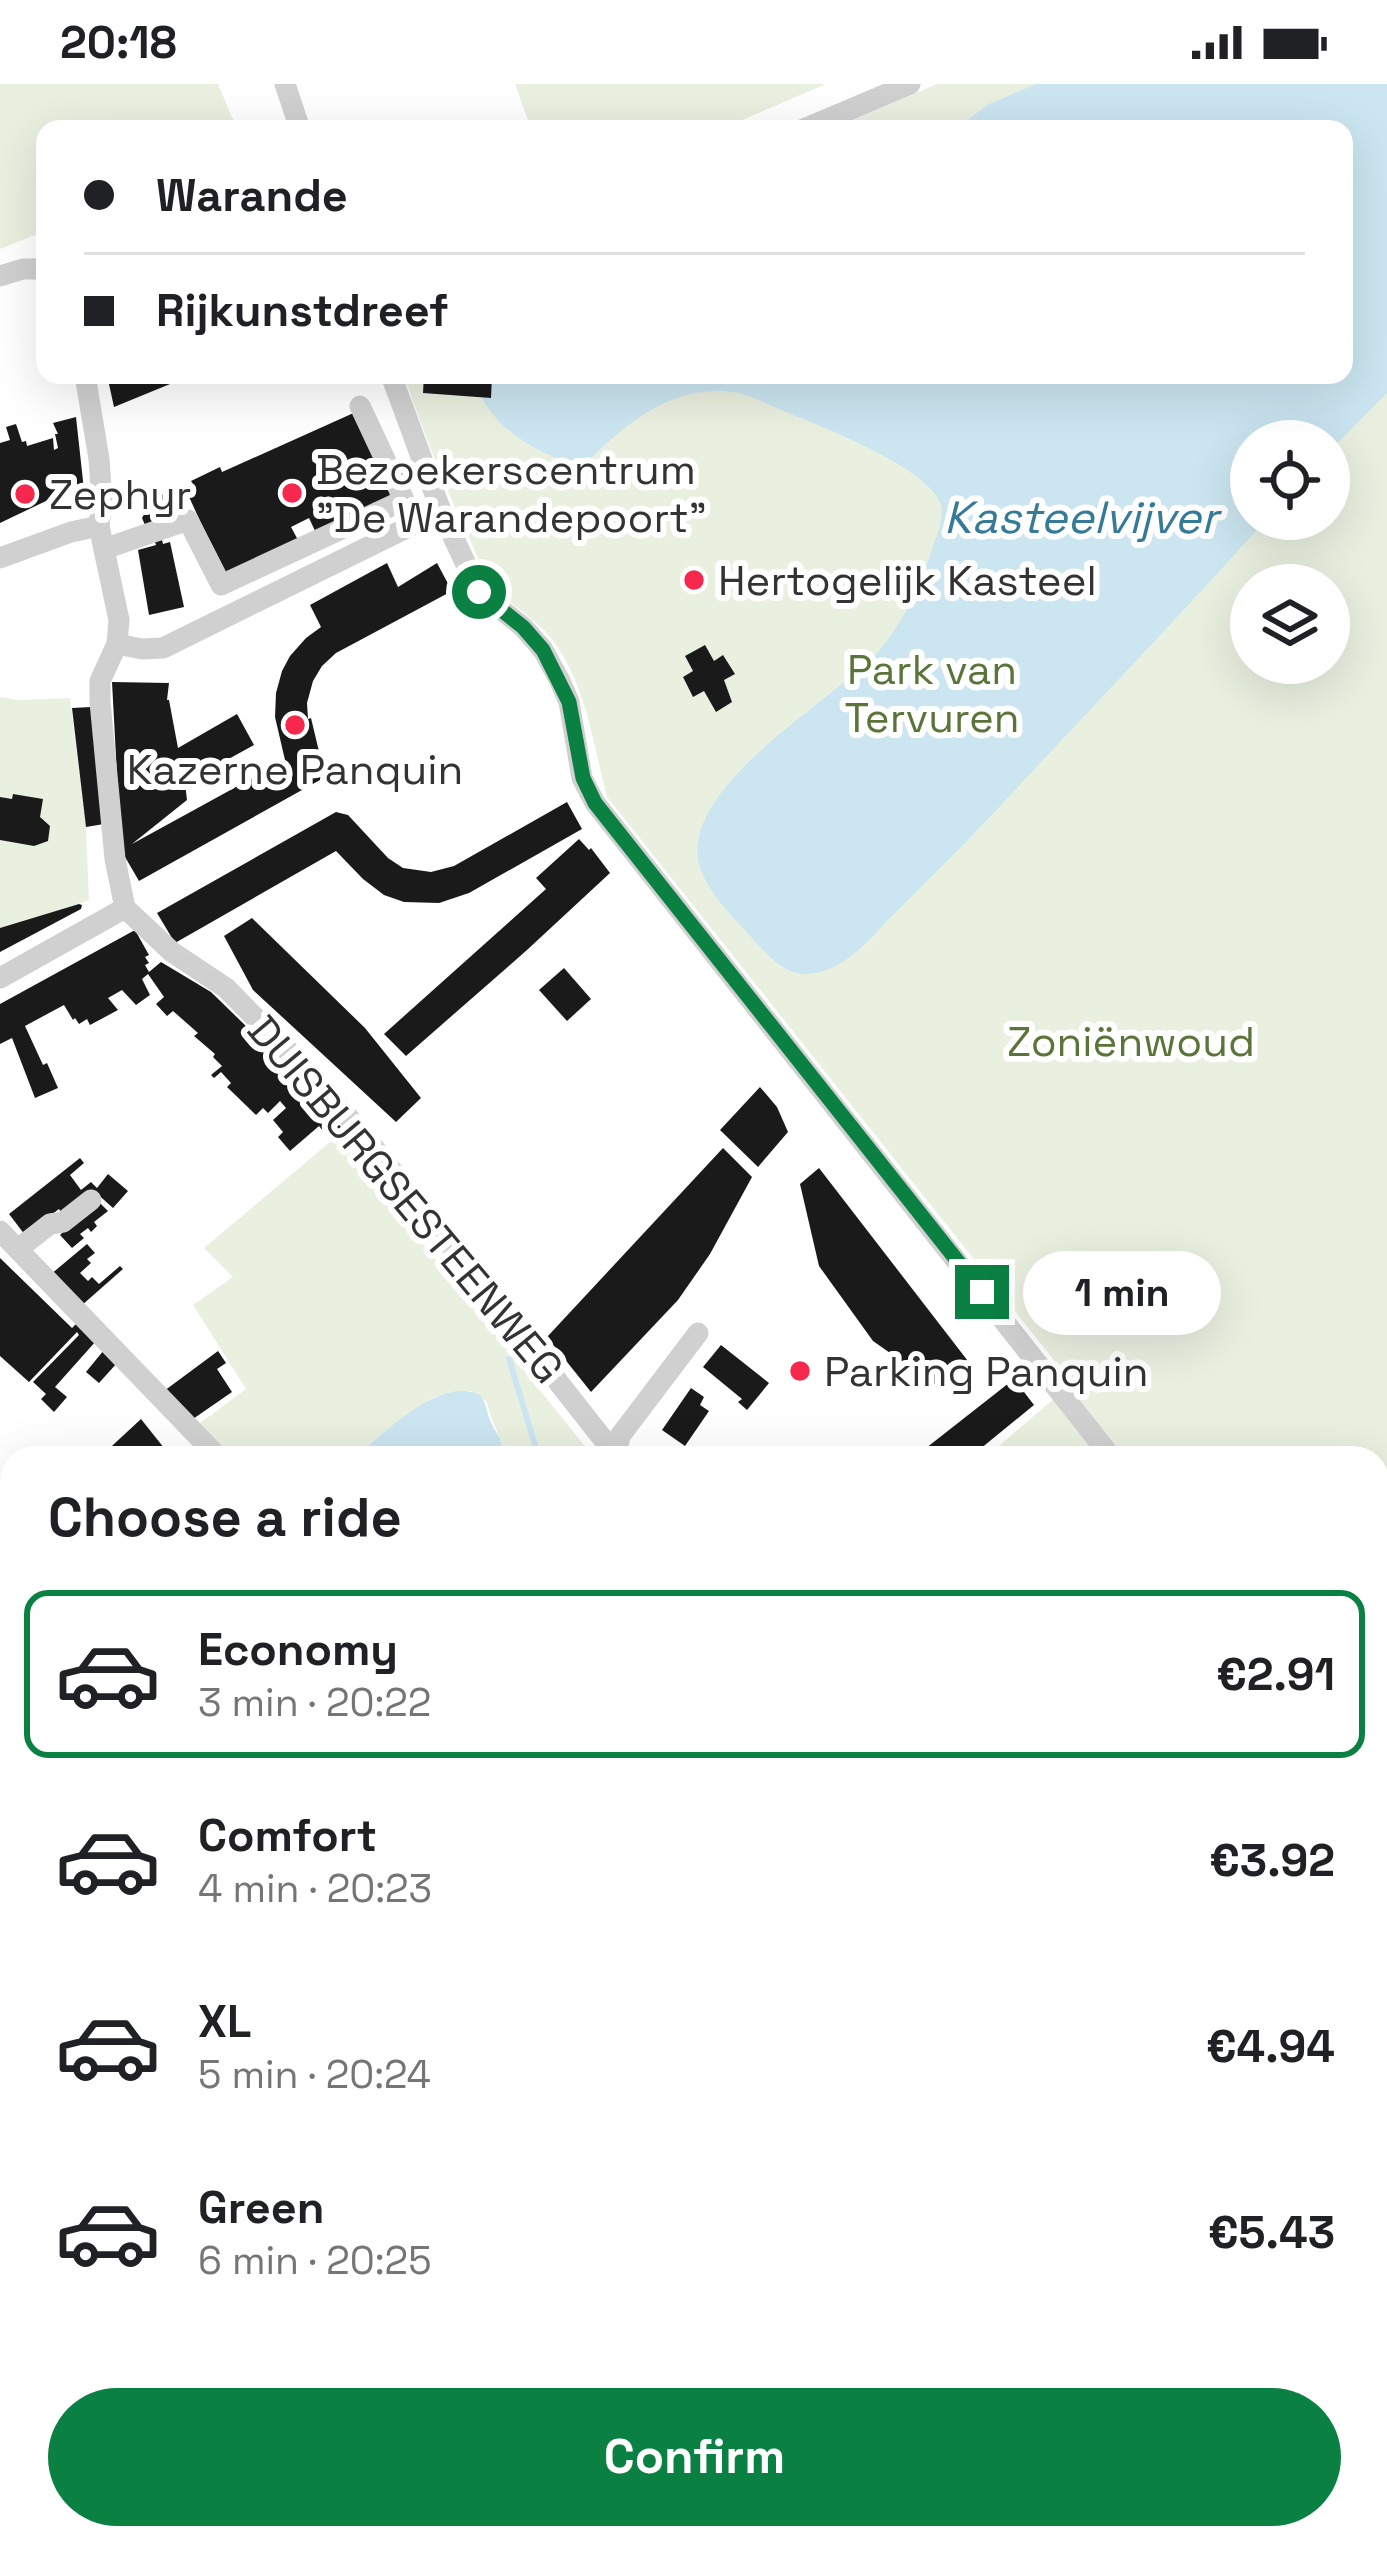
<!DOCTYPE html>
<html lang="en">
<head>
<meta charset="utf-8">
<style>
  :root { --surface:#fff; --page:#f2f2f2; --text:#202124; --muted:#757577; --line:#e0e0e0; --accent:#0b8043 }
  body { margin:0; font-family:"Space Grotesk",sans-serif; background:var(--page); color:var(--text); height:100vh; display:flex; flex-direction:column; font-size:45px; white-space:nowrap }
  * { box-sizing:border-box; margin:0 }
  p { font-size:39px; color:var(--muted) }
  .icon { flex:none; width:66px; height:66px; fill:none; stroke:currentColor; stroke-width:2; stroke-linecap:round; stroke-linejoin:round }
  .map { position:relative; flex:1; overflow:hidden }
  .details { position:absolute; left:0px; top:1362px; width:1389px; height:1104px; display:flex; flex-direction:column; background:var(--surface); border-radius:36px 36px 0 0; box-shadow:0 12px 48px #0002 }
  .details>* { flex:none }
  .banner { position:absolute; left:36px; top:36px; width:1317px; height:264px; border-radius:24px; box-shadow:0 12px 48px #0002; display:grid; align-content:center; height:264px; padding:0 48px; background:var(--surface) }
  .buttons { position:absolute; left:1230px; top:336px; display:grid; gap:24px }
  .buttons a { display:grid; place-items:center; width:120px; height:120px; border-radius:50%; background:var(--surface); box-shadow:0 12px 48px #0002; font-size:60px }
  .end { position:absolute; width:54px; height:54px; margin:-27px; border:15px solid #0b8043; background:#fff; box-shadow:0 0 0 6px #fff }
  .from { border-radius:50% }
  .bubble { position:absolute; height:84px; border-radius:42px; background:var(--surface); box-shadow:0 12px 48px #0002; font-size:39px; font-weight:600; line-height:84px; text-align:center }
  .banner b { display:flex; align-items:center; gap:42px; height:114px; font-size:45px }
  .banner b+b { border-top:3px solid var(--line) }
  .banner i { width:30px; height:30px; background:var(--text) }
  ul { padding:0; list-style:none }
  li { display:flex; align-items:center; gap:36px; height:168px; margin:0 24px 18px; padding:0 24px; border:6px solid transparent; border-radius:24px }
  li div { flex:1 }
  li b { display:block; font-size:45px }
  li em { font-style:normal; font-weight:600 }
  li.active { border-color:var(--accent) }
  li>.icon { width:108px; height:108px; stroke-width:1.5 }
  h2 { padding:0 48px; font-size:54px; line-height:144px }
  .action { display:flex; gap:24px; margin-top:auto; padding:24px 48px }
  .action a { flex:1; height:138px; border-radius:72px; background:var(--accent); color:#fff; font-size:48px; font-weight:600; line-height:138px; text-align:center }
  .status { display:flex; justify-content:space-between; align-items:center; height:84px; padding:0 60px; background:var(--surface); direction:ltr }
  .status svg { height:33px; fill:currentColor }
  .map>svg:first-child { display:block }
</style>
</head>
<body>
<div class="status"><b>20:18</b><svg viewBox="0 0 49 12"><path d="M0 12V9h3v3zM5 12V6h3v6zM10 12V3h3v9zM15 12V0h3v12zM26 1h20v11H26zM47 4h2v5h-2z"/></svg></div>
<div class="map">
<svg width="1387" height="2466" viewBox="0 0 1387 2466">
  <rect width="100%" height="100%" fill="#fff"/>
  <g fill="#eaf0e0" fill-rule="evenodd">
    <path d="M0,0H218L237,45H45V147L0,165Z"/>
    <path d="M515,0H826L721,45H531Z"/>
    <path d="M937,0H1387V1488L1377,1489V1374H985L1072,1299L607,713C593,660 587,604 554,558C537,534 501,516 488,495C479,479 473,461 465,445C442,395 421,343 404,291H1344V45H832ZM1251,357H1329V435H1251ZM1251,501H1329V579H1251Z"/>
    <path d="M0,613L19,616L70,614L86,743L89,816L42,833L0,844Z"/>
    <path d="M337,1052L591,1370L588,1374H499C505,1351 491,1341 487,1318L471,1307L435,1313L404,1333L353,1374H221L192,1345L246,1305L193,1221L233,1193L204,1164Z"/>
    <path d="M12,1889V2076L0,2065V1908Z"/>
    <path d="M210,2454H509L490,2466H222Z"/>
  </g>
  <g fill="#cbe6f1">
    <path d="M1036,0H1387V309L1329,368V357H1251V435H1267C1184,527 1098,617 1014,707C975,750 934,790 893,831C880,843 869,858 855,869C842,880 823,890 806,890C779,890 758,860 742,843C724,824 703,801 698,775C687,699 832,617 877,569C902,541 921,500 932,465C937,449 948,429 937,413C913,376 814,340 772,322C761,317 749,311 738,309C673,297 624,341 582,383C541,370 503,352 482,314L491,313L492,291H1344V45H955L989,20Z"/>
    <path d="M457,1307C486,1307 482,1313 490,1336C497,1354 505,1352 499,1374H353C385,1350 416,1314 457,1307Z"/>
  </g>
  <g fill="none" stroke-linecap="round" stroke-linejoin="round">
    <g stroke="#cbe6f1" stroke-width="6">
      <path d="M509,1275L539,1374"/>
      <path d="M0,1943L12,1921"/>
      <path d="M0,1972L4,1986L0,1992"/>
    </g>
  </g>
  <g fill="#1a1a1a">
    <path d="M107,291H192L114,323Z"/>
    <path d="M424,291H492L491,314L423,309Z"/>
    <path d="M358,327L399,413L317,451L309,434L291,443L298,456L225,492L185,404L193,400L191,397L220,383L222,388Z"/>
    <path d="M76,333L84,406L46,417L0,439V359L10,356L6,343L16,340L22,358L26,357L27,362L53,354L54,366L58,364L55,350H58L53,339Z"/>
    <path d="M170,409L176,411L182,420L180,432L145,441L142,434L150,420L162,410Z"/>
    <path d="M162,456L163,460L170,458L184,523L149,531L138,466L156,461L155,458Z"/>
    <path d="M387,479L398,503L437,479L452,507L336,569L322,582L313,597L307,619L308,635L311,634L322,680L320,696L139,797L121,766L112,598L169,599L167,616H169L178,664L237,630L254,661L185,699L187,716L132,760L285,676L275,633L276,609L282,587L290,572L306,554L321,543L310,521Z"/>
    <path d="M705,561L714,577L723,571L735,590L724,596L732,618L716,628L704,607L693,613L683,593L693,587L685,572Z"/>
    <path d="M91,623L104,740L86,743L72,624Z"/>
    <path d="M13,710L43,715L40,733L50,742L48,757L34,762L0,756V713L12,715Z"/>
    <path d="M567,718L582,745L469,809L439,819L404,818L384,811L363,795L336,767L175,859L157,829L336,728L348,731L388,774L403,784L431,788L454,782Z"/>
    <path d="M579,755L589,766L591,764L610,789L527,866L406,972L384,950L546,805L536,794Z"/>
    <path d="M79,820L82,821L81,825L0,868V844Z"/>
    <path d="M252,834L365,944L421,1014L396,1038L253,906L224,852Z"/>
    <path d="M135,846L149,871L145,873L149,879L145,881L149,888L161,878L211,908L287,982L341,1043L329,1054L319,1042L290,1067L278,1053L283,1048L273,1036L286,1024L280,1017L268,1029L263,1024L256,1031L227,1003L231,999L221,988L214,994L211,991L222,982L213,973L215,970L194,952L198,949L173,927L167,932L156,920L164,913L148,890L142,895L150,911L136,921L122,906L108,914L118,926L90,941L87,935L79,940L75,934L73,936L64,921L25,942L43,981L47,979L58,1004L35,1014L12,954L0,960V920Z"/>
    <path d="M564,884L591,915L567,937L539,906Z"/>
    <path d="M760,1003L777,1023L788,1048L758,1083L720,1046Z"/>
    <path d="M723,1064L752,1093L710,1170L678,1216L591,1308L547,1253Z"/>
    <path d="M80,1074L84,1079L70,1091L81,1106L91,1098L97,1104L108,1090L128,1107L113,1124L94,1107L62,1130L59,1125L25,1151L9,1130Z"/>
    <path d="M819,1084L971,1281L940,1304L873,1257L819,1182L800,1100Z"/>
    <path d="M97,1116L108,1127L94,1138L97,1142L91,1148L88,1144L80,1150L84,1154L72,1164L60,1151Z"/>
    <path d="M87,1160L95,1169L87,1175L91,1179L80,1189L88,1197L92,1193L99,1200L120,1182L123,1185L81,1222L50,1191Z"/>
    <path d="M0,1174L72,1244L78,1238L96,1257L55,1303L67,1313L54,1328L41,1315L46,1310L33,1298L79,1251L77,1248L29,1298L0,1272Z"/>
    <path d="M721,1261L769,1299L747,1326L738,1318L742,1315L703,1283Z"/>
    <path d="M104,1266L117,1279L99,1299L86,1288Z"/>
    <path d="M218,1267L226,1279L217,1285L232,1308L190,1337L164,1307Z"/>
    <path d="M1014,1295L1034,1321L969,1374H926L921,1368Z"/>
    <path d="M691,1304L704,1313L700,1321L709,1327L685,1362L662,1346Z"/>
    <path d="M141,1335L172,1374H99Z"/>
    <path d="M1382,1543L1387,1556V1584L1377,1588V1544Z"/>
    <path d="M0,1571L12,1582V1632L0,1620Z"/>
    <path d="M0,1662L12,1674V1737L0,1726L2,1721L0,1718Z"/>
    <path d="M7,2325L12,2331V2365L0,2377V2332Z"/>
    <path d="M93,2454H138L127,2466H107Z"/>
    <path d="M732,2454H756L765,2466H716Z"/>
    <path d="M1140,2454H1184L1174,2466H1137L1133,2463Z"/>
  </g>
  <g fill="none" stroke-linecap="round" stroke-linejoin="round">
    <g stroke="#d0d0d0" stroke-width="21">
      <path d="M285,0L300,45"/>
      <path d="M804,45L910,0"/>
      <path d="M0,192L23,185H45"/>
      <path d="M85,291L99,375L102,416L99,442L119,536L117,560L100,597V618L115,775L125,824"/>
      <path d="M391,291L441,427L479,508L523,543L543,566L560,597L569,618L582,694L595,719L1112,1374"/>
      <path d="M104,465L188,436L221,501L404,416L360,322"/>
      <path d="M0,474L71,448L99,442"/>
      <path d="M117,560L142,565L163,564L441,427"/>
      <path d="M125,824L172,868L226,904L302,981L363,1050L618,1374"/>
      <path d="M0,894L125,824"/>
      <path d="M0,1147L219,1374"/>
      <path d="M18,1165L50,1140L63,1138L91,1116"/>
      <path d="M615,1374L620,1352L698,1249"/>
      <path d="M1377,1468L1387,1467"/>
      <path d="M1377,1508L1387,1507"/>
      <path d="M0,1645L12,1657"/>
      <path d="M1377,1898L1387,1911"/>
      <path d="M0,2078L12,2087"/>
      <path d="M0,2255L12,2237"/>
      <path d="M1377,2272L1387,2260"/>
      <path d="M1377,2304L1387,2292"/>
      <path d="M0,2443L25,2466"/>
      <path d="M871,2454L881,2466"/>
      <path d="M836,2466L851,2454"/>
      <path d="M1213,2466L1223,2454"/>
      <path d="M1241,2466L1251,2454"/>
    </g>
  </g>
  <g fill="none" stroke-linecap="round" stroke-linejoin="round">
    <path stroke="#0b8043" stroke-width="15" d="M479,508L523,543L543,566L569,618L583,694L595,719L982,1208"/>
  </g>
  <g fill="#f6284d" stroke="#fff" stroke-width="4.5">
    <circle cx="292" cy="409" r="12"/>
    <circle cx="25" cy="410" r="12"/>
    <circle cx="694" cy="496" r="12"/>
    <circle cx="295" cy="641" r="12"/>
    <circle cx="800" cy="1287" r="12"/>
  </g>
  <g text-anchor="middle" stroke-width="12" stroke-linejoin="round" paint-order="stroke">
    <g font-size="42" fill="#333" stroke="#fff" text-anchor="start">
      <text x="316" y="400">Bezoekerscentrum<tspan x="316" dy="48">"De Warandepoort"</tspan></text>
      <text x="49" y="425">Zephyr</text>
      <text x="718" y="511">Hertogelijk Kasteel</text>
      <text x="295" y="700" text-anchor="middle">Kazerne Panquin</text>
      <text x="824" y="1302">Parking Panquin</text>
    </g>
    <g font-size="42" fill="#5b743a" stroke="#fff">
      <text x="932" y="600">Park van<tspan x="932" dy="48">Tervuren</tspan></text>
      <text x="1131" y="972">Zoniënwoud</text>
    </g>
    <g font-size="42" fill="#333" stroke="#fff">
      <text transform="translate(406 1115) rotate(50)" y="15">DUISBURGSESTEENWEG</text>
    </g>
    <g font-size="45" font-style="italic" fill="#357b97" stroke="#fff">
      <text x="1081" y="449">Kasteelvijver</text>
    </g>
  </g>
</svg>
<div class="buttons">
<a><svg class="icon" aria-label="locate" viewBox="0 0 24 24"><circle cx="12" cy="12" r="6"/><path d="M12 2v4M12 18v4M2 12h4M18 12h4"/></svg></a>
<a><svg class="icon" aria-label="layers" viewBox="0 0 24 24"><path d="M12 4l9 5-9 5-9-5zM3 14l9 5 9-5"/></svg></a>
</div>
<i class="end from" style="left:479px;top:508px"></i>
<i class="end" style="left:982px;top:1208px"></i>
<div class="bubble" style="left:1023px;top:1167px;width:198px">1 min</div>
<div class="banner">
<b><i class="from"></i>Warande</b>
<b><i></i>Rijkunstdreef</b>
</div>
<section class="details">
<h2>Choose a ride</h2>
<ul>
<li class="active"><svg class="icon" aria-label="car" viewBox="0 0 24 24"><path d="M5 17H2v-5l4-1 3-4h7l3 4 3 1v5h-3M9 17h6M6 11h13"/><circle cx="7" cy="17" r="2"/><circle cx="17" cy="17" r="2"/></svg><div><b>Economy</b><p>3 min · 20:22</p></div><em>€2.91</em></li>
<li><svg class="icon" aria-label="car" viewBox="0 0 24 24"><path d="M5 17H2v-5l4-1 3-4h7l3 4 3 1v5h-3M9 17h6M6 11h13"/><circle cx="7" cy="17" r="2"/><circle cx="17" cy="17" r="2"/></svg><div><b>Comfort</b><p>4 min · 20:23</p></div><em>€3.92</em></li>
<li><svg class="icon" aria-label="car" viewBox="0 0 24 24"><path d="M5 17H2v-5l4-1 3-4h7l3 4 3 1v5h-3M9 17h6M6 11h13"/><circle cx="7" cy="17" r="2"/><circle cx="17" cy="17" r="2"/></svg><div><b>XL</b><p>5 min · 20:24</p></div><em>€4.94</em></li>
<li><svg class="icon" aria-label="car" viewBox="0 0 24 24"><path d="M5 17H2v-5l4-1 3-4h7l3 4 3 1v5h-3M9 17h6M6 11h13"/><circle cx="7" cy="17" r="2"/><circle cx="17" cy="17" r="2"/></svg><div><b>Green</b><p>6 min · 20:25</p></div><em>€5.43</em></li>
</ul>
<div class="action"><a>Confirm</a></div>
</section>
</div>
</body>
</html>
